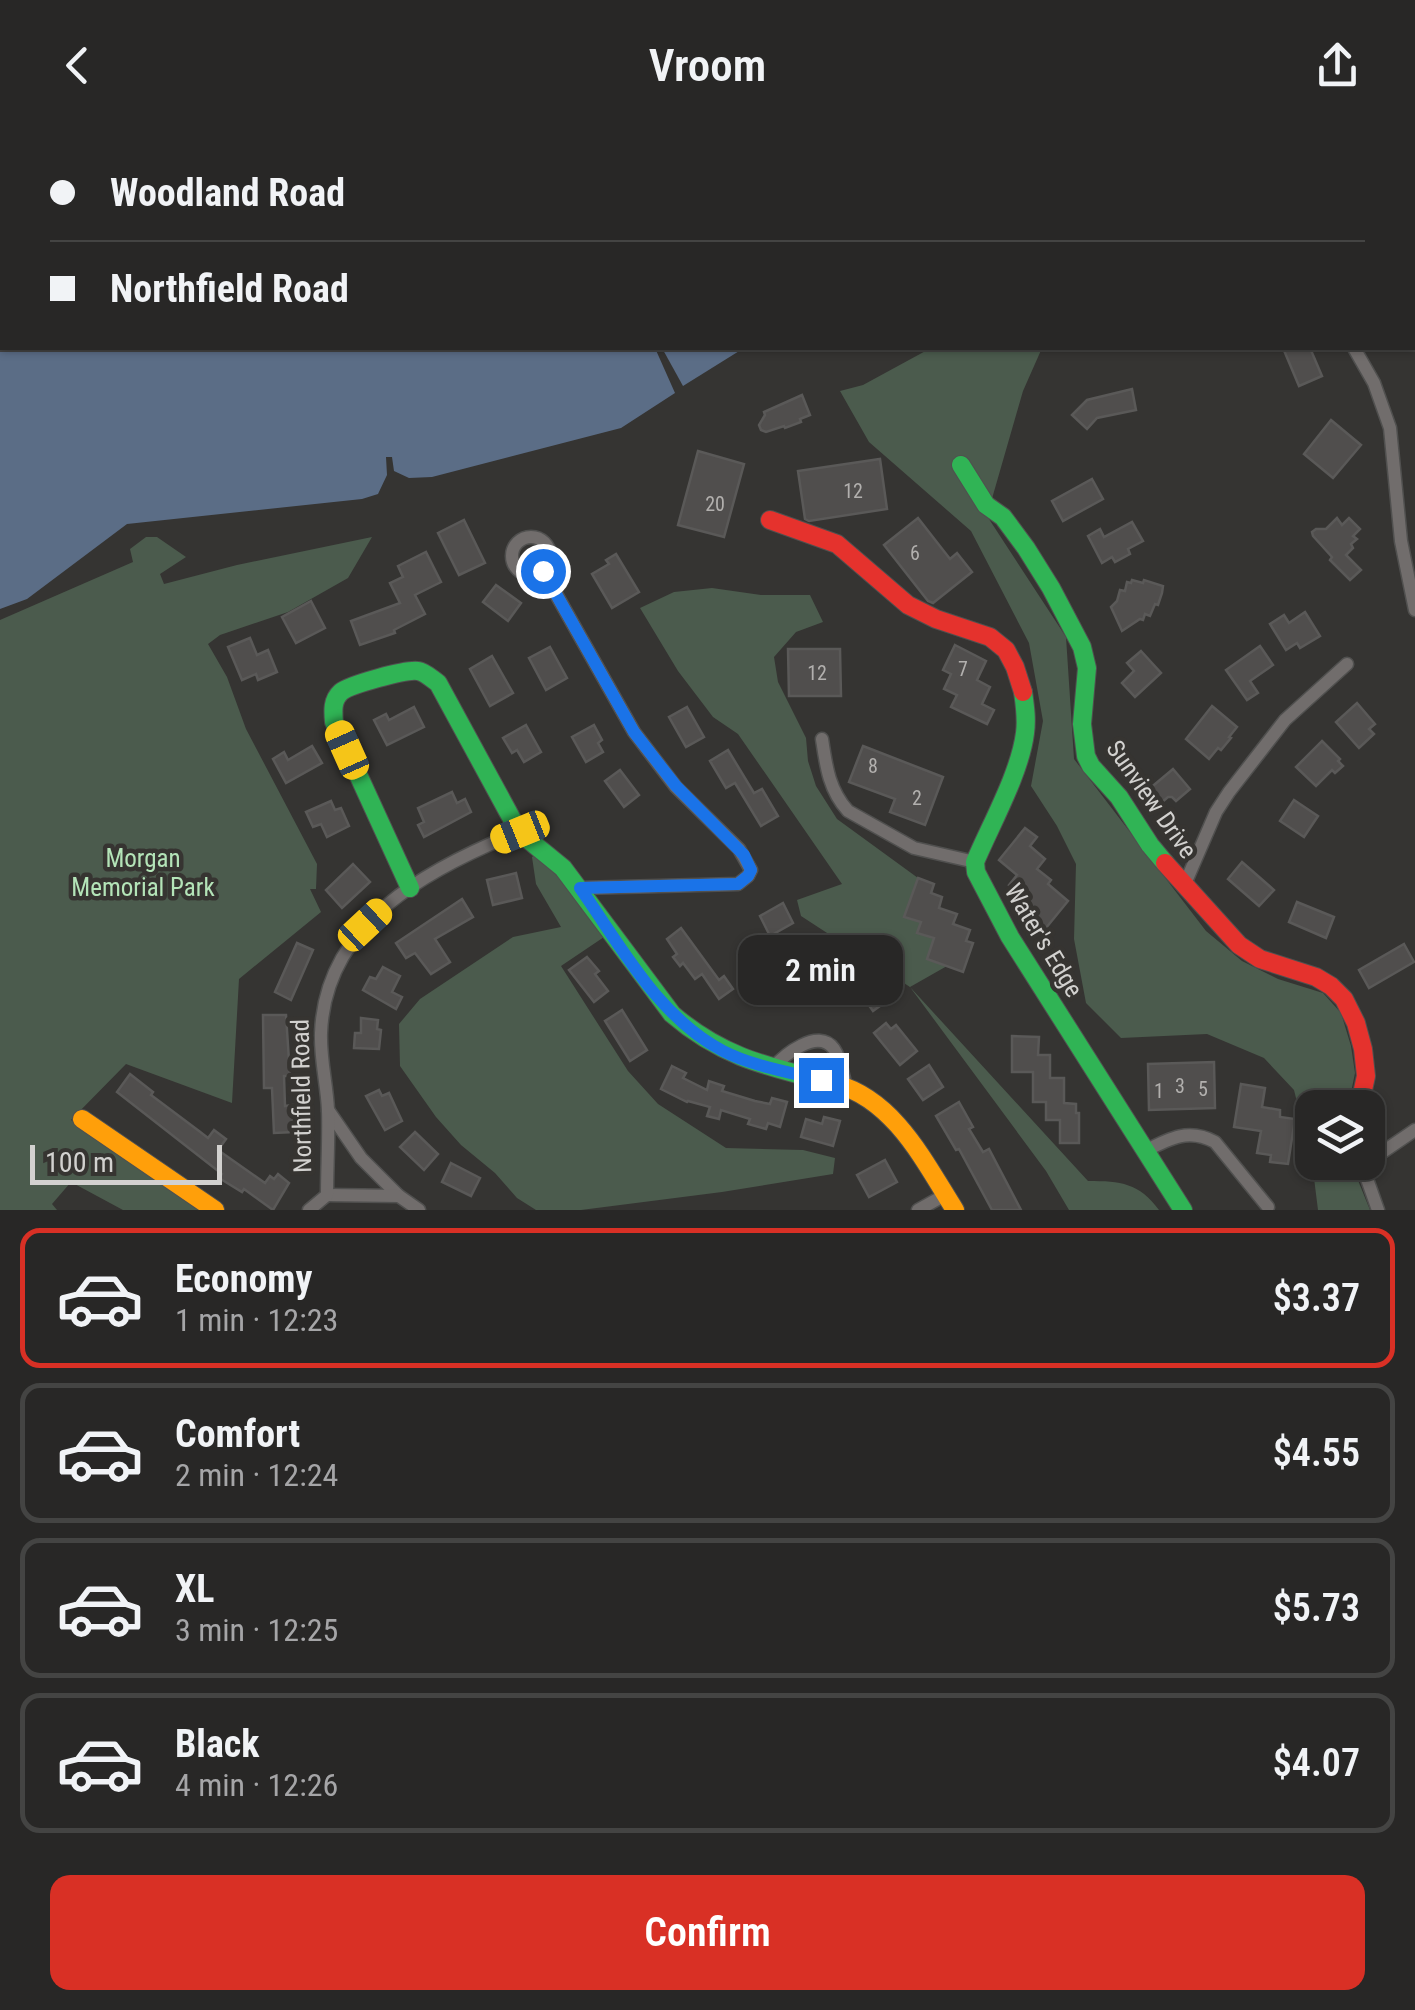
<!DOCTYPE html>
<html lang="en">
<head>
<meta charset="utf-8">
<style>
  :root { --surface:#282726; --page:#343332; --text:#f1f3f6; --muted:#a5a5a7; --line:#444443; --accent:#d93025 }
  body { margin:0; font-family:"Roboto Condensed",sans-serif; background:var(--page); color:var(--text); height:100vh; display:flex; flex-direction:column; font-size:38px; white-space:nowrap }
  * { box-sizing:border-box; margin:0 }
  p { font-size:32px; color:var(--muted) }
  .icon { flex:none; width:55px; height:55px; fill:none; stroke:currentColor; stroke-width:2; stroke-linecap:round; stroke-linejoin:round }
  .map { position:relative; height:1080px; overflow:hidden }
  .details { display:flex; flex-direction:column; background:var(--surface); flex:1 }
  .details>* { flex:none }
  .guide { position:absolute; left:0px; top:0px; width:1415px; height:220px; box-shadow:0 2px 8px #0004,0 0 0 2px var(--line); display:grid; align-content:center; height:220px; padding:0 50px; background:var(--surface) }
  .fabs { position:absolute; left:1295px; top:960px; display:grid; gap:20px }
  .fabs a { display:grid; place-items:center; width:90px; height:90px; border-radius:20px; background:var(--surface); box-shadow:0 2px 8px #0004,0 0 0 2px var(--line); font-size:50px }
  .scale { position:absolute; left:30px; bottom:25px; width:192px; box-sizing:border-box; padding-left:10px; border:5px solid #d2d1cf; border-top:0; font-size:28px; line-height:35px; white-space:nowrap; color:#d2d1cf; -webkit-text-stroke:8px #363431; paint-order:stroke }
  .end { position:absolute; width:45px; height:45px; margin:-22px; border:12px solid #1a73e8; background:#fff; box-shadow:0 0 0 5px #fff }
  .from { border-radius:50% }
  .bubble { position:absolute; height:70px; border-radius:20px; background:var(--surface); box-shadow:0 2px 8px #0004,0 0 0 2px var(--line); font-size:32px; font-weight:600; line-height:70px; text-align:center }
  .car { position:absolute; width:30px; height:60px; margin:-30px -15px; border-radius:12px; box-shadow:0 0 8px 2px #0007; background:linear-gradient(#f5c518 24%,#345 0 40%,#f5c518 0 76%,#345 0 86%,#f5c518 0) }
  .guide b { display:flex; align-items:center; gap:35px; height:95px; font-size:38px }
  .guide b+b { border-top:2px solid var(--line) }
  .guide i { width:25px; height:25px; background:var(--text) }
  ul { padding:18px 0 0; list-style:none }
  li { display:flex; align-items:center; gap:30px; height:140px; margin:0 20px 15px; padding:0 30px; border:5px solid var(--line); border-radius:20px }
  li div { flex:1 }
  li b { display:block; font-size:38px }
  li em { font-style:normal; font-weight:600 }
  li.selected { border-color:var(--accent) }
  li>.icon { width:90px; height:90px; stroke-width:1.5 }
  .button { display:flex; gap:20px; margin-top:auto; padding:20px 50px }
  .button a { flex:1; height:115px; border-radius:20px; background:var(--accent); color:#fff; font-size:40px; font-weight:600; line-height:115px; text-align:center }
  header { display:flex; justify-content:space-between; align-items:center; height:130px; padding:0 50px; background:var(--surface); font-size:45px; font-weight:600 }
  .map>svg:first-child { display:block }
</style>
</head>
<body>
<header><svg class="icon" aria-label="back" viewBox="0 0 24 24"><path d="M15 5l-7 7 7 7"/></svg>Vroom<svg class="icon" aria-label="share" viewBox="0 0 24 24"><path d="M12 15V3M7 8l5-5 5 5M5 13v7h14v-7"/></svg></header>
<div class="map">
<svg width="1415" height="1080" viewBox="0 0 1415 1080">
  <rect width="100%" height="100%" fill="#353432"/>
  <g fill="#4b5b4d">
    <path d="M931,218H1042L1023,261L987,386L1066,507L1074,629L1206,801L1242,831L1278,849L1323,863L1341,883L1351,916L1355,943L1348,977L1312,978V1032L1351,1033L1370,1080H1318L1312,1032L1294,960L1264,928L1207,904L1121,908L1086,873L1074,809L1076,734L1057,696L1031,656L1043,591L1029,513L971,401L869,312L840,261L863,255Z"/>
    <path d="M146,407H157L186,427L160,444L164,454L237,435L372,407L348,448L288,482L220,505L208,514L227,547L246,599L317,734L316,759H310L321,782L239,849L232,973L126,934L71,990L201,1080H123L71,1052L52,1074L57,1080H0V490L133,432L130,419Z"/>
    <path d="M712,458L761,465H810L823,492L796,502L774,527L778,552L806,608L808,631L816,656L837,689L918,748L905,786L921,792L918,803L934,809L947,836L910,857L1088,1051C1121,1051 1139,1053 1159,1080H1069L1046,1041L910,857L801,786L797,770L842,754L738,604L713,587L678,541L640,478L674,462Z"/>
    <path d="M538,722L550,731L607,805L561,836L628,941L658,974L726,1018L803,1020L835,1028L833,1044L722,1062L581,1080H536L517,1068L495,1043L461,1015L436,987L400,936L399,894L420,869L513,807L561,797L536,754L532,727Z"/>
  </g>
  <g fill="#5b6d86">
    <path d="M0,0H992L994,2H2V218H655L675,263L621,298L432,347L409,348L394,341L392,327H386L387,345L378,364L362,369L127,394L27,469L0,479Z"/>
    <path d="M662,218H744L683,256Z"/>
  </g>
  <g fill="#504e4d" stroke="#5a5958" stroke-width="2.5">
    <path d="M1283,218H1310L1322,246L1299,256Z"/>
    <path d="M1132,259L1136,280L1097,288L1087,299L1072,285L1087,270Z"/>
    <path d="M802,265L810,285L800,289L801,292L785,298L784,296L766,302L761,300L759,295L765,285L764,282Z"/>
    <path d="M1331,290L1361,315L1333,348L1304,324Z"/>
    <path d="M698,321L744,334L724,407L678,395Z"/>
    <path d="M880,329L887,379L809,391L805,389L798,341Z"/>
    <path d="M1092,349L1103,369L1063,391L1052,371Z"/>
    <path d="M918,388L950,429L957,423L972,442L933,473L928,471L884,415Z"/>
    <path d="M1337,388L1342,395L1349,388L1360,399L1353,406L1357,409L1351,414L1353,418L1346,425L1361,440L1350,450L1330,430L1332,427L1313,406L1312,402L1316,399H1326Z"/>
    <path d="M464,390L485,433L459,445L438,403Z"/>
    <path d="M1132,392L1143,411L1128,419L1130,424L1115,432L1112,427L1102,433L1088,406L1100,399L1104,407Z"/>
    <path d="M426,422L441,452L415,465L425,484L394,500L395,503L360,515L351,491L400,473L390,453L403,447L398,436Z"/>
    <path d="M616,424L639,462L612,478L592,444L609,434L606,430Z"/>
    <path d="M1132,450L1143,453L1144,450L1163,456L1162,463L1158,475L1155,474L1150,486L1145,484L1143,490L1140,489L1122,501L1111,477L1117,471L1120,460L1125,461L1127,452L1131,453Z"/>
    <path d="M496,455L521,473L508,491L483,472Z"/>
    <path d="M311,471L325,498L296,513L282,487Z"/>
    <path d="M1305,482L1320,506L1300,518L1297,513L1286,520L1270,494L1284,485L1289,493Z"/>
    <path d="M250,508L257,525L268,520L277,542L258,550L256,544L242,550L228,517Z"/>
    <path d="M955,515L986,531L977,550L990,557L982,574L994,580L987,594L951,577L957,565L944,559L951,544L943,540Z"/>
    <path d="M1260,516L1273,535L1250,551L1258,563L1247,570L1226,540Z"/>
    <path d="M550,517L567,548L546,560L529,528Z"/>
    <path d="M788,519H840L841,566H789Z"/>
    <path d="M1141,521L1161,543L1135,567L1122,553L1134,541L1127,533Z"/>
    <path d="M492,526L513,563L490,576L470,539Z"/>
    <path d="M1357,573L1375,594L1369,599L1374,604L1359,618L1336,592Z"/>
    <path d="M1212,576L1237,597L1229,607L1231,608L1221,620L1218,618L1209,629L1186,609Z"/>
    <path d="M414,577L424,597L387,615L374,590L386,584L389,590Z"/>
    <path d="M687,577L704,607L686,617L669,587Z"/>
    <path d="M526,595L541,622L524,632L517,620L512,623L503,608Z"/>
    <path d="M594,595L602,610L598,613L603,622L586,632L572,607Z"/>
    <path d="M1322,611L1340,629L1338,631L1343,636L1335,643L1332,640L1316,656L1296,637Z"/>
    <path d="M312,616L322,633L286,653L273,629L284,622L288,630Z"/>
    <path d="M863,616L943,647L925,695L890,682L895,669L849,652Z"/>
    <path d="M728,620L754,663L762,659L778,686L761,696L735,653L726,658L710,631Z"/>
    <path d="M1173,639L1190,659L1176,671L1172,667H1168L1160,674L1148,660Z"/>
    <path d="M620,640L639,665L624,677L605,651Z"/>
    <path d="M452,662L457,673L465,669L471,682L424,707L418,695L424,692L418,678Z"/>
    <path d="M1294,670L1318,686L1304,707L1280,691Z"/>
    <path d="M331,671L335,680L341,678L349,696L327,707L321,694L313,697L306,682Z"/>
    <path d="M1025,698L1037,707L1030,716L1045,729L1037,739L1051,750L1048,754L1068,771L1041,804L1025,791L1027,788L1016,778L1024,768L1009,755L1017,745L999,730Z"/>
    <path d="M1242,732L1274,760L1259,776L1228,749Z"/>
    <path d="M353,734L370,752L342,778L326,760Z"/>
    <path d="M516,743L522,768L493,775L487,750Z"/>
    <path d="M918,748L934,754L931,763L942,767L939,778L957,784L953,794L970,800L966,811L973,813L963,842L927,829L934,808L917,803L921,792L904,787Z"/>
    <path d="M462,769L473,787L435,809L450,832L431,844L415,823L406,828L396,813Z"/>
    <path d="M1297,772L1334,787L1326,808L1289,792Z"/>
    <path d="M783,773L793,793L770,806L760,786Z"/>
    <path d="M681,798L719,850L724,846L733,859L719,869L702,844L695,849L683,833L680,836L673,827L677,824L667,809Z"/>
    <path d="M297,813L313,820L291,870L275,862Z"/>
    <path d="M1404,814L1414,832L1369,858L1359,840Z"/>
    <path d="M814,817L859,845L872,836L894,866L873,881L845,842L834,860L800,840Z"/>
    <path d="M587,827L599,841L595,844L608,861L594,872L569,840Z"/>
    <path d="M383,837L400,846L392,862L402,867L396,879L363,860L370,847L376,849Z"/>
    <path d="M622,880L647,920L630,931L605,891Z"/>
    <path d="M263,885H286L290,946H284L285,976L293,975L294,1002L274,1003L272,958H264Z"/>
    <path d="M361,888L378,890L377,899L381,900L379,919L354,918L355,903H361Z"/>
    <path d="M886,893L891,899L896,895L917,921L900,935L874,903Z"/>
    <path d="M1012,906L1039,907L1038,925H1050V948H1064V973L1076,974V983H1079V1013H1060V990H1046V972H1033V942H1012Z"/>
    <path d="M1214,932L1215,978L1149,980L1148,934Z"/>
    <path d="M929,935L943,957L923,970L908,949Z"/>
    <path d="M672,936L686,943L683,948L707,960L709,951L724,956L722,961L755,971L770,974L772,968L787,972L780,997L768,993L766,999L748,994L750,989L721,980L719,989L707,986L710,977L688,971L687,972L661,959Z"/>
    <path d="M130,944L153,962L151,965L199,1001L208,1008L214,1000L226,1009L218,1020L265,1053L270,1046L274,1049L278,1044L289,1053L273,1080L244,1059L242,1062L219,1048L222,1044L117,962Z"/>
    <path d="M1241,954L1265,958L1262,977L1280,980V987L1295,989L1288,1034L1270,1032L1271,1025L1257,1023L1261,1001L1234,997Z"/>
    <path d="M379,960L382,966L389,963L402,991L385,1000L366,966Z"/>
    <path d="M959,972L973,997L969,999L983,1022L989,1019L1021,1080H992L959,1019L956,1020L936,986Z"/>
    <path d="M824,987L840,991L833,1016L801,1007L806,989L822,994Z"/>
    <path d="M415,1002L438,1024L424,1040L400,1017Z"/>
    <path d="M885,1030L897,1052L869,1067L857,1045Z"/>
    <path d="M451,1033L480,1048L471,1066L442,1052Z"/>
  </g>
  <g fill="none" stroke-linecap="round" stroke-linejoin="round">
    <defs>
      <g id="street">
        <path d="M1344,2L1347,0"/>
        <path d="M1354,218L1374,253L1390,298L1401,411L1415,480"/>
        <circle cx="531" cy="426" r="19"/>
        <path d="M543,441L634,602L676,657L739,719L751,740L748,746L738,754L580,758"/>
        <path d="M822,609C826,636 829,660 848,681L914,718L975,732"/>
        <path d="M1184,756L1216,682L1229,662L1285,590L1347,534"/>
        <path d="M773,938C784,925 818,897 834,919C841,929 843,946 846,957"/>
        <path d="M328,980L361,1028L399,1066"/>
        <path d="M1145,1021C1170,1008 1189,998 1215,1012L1268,1077"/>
        <path d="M1361,1032L1378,1080"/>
        <path d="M1368,1032L1415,1000"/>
        <path d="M327,1065L399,1066L419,1080"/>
        <path d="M309,1080L327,1065C327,1037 329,1008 328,980C327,955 320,929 321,903C325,792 429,738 519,702"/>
        <path d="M918,1080L945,1065"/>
      </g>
      <g id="fast">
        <path d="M961,335L986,375L1003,387L1026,418L1051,458L1082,517L1087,538L1082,594L1086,626L1091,636L1119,667L1150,715L1165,733"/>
        <path d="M1023,562C1025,576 1027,589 1025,603C1020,643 991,694 975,732L976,742L1010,807L1183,1080"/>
        <path d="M410,758L334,592C333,581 332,570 341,562C349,555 406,539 418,541C425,542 432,549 438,553L519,702L563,738L672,884C724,929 771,937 836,954"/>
      </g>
      <g id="slow">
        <path d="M836,954C895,970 925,1033 955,1080"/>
        <path d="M82,989L215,1080"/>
      </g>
      <g id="jam">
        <path d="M770,390L837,414L908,475L936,489L990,507L1006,520L1015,537L1023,562"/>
        <path d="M1165,733L1239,815L1260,829L1316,847L1331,856L1344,869L1356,893L1363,919L1366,946L1359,978"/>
      </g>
    </defs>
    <use href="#street" stroke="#50504f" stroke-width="15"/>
    <use href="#fast" stroke="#50504f" stroke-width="20"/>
    <use href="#slow" stroke="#50504f" stroke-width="20"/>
    <use href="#jam" stroke="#50504f" stroke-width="20"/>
    <use href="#street" stroke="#716d6c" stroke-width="12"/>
    <use href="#fast" stroke="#30b455" stroke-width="18"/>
    <use href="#slow" stroke="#ff9f0a" stroke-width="18"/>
    <use href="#jam" stroke="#e5322d" stroke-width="18"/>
  </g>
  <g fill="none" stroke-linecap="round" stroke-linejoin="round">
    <path stroke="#1a73e8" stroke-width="12" d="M543,441L634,602L676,656L744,725L751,740L748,746L738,754L580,758C621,816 658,887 723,921C752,936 789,942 821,950"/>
  </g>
  <g text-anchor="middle" stroke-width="9" stroke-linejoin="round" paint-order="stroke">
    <g font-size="20" fill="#b2b0ae">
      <text x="853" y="368">12</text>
      <text x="715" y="381">20</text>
      <text x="915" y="430">6</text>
      <text x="963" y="546">7</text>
      <text x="817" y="550">12</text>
      <text x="873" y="643">8</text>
      <text x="917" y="675">2</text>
      <text x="1180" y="963">3</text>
      <text x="1203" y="966">5</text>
      <text x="1159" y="968">1</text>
    </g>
    <g font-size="25" fill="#d2d1cf" stroke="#363431">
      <text transform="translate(1152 669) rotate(55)" y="9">Sunview Drive</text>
      <text transform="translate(1044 810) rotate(59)" y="9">Water's Edge</text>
      <text transform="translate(301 966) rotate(-91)" y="9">Northfield Road</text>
    </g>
    <g font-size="25" fill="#b4e4b8" stroke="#363431">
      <text x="143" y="737">Morgan<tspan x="143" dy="29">Memorial Park</tspan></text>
    </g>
  </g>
</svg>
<div class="fabs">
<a><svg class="icon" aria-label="layers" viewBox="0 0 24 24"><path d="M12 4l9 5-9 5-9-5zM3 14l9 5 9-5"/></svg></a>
</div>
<div class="scale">100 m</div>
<i class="end from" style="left:543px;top:441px"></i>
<i class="end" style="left:821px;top:950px"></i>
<div class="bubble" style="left:738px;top:805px;width:165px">2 min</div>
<i class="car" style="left:347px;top:620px;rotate:336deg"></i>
<i class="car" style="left:520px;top:702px;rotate:248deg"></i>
<i class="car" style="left:365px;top:795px;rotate:47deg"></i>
<div class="guide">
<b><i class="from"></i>Woodland Road</b>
<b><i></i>Northfield Road</b>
</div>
</div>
<section class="details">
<ul>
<li class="selected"><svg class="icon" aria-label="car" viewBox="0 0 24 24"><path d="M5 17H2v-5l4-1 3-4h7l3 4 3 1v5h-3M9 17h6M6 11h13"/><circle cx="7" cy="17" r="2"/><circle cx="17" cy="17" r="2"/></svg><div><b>Economy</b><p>1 min · 12:23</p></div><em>$3.37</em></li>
<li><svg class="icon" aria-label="car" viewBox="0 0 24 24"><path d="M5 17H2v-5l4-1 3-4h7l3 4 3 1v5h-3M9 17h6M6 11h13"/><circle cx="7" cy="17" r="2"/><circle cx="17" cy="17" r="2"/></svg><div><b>Comfort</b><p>2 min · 12:24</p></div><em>$4.55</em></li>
<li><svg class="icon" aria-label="car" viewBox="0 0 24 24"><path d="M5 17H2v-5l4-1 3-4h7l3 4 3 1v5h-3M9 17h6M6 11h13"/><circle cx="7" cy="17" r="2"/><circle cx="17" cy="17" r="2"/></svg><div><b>XL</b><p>3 min · 12:25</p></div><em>$5.73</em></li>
<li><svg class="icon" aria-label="car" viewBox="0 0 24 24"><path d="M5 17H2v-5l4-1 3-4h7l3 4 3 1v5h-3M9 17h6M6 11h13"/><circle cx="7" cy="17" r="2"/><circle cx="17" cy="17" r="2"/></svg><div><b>Black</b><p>4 min · 12:26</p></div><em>$4.07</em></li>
</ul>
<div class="button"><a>Confirm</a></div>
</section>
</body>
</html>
